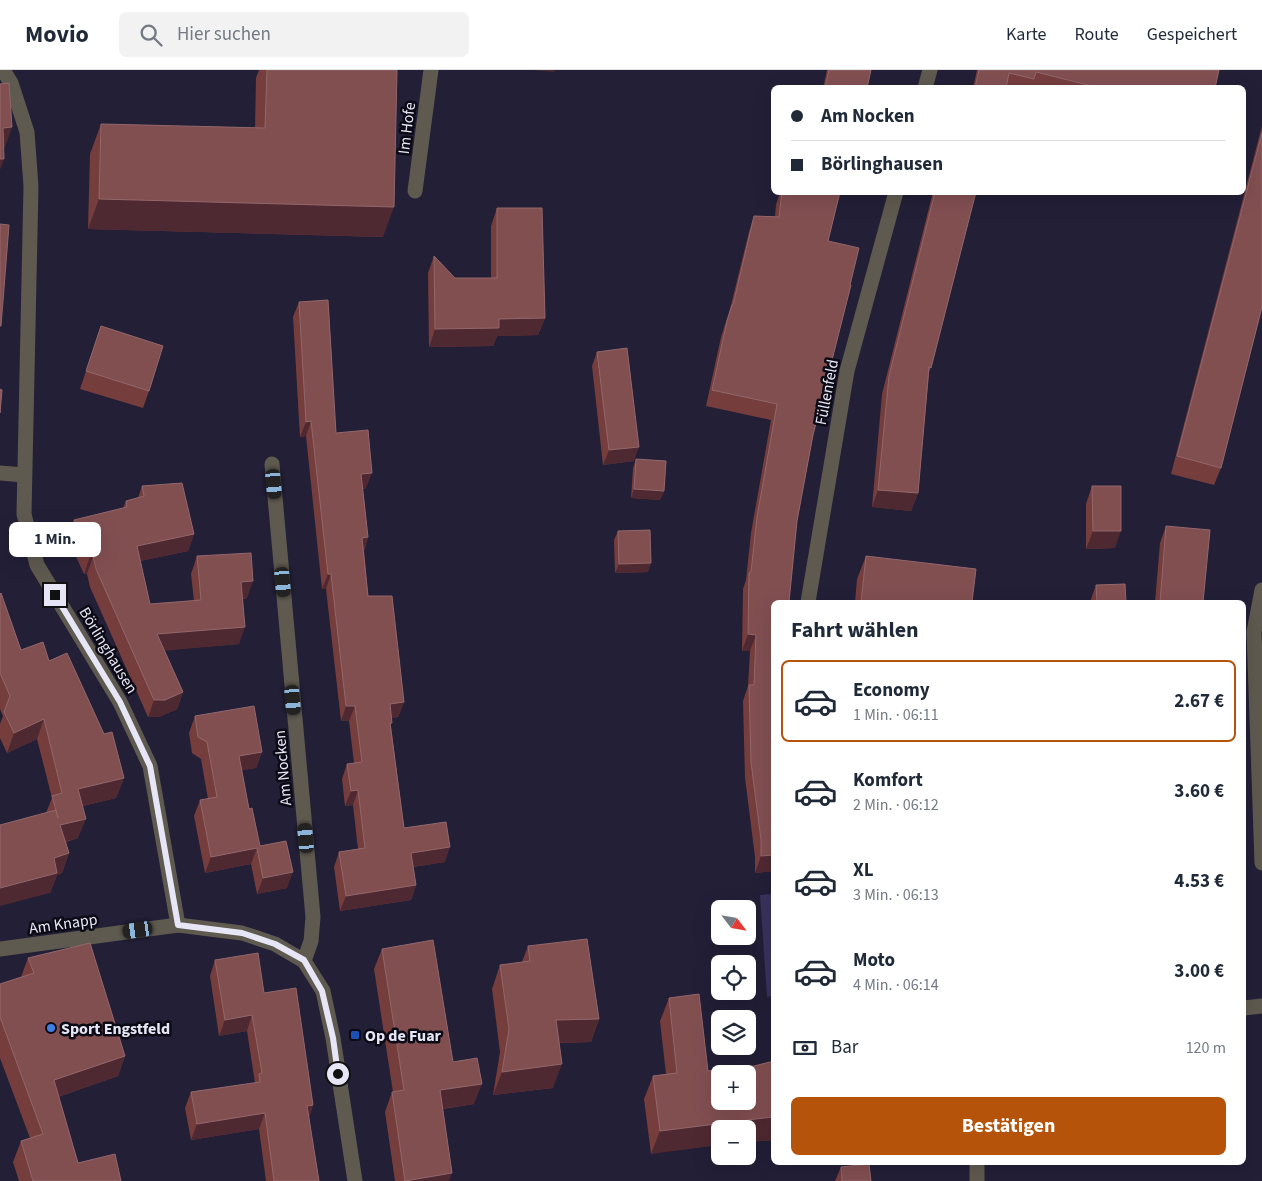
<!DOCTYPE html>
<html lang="de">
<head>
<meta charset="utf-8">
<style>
  :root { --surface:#fff; --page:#f2f2f3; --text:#1f2937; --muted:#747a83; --line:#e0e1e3; --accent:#b45309 }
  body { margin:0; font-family:"Source Sans 3",sans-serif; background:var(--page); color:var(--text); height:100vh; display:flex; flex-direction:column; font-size:19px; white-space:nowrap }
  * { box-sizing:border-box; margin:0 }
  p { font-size:16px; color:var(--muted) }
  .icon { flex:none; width:28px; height:28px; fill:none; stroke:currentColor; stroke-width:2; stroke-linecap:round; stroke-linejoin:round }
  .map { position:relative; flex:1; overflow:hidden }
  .drawer { position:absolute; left:771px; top:530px; width:475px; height:565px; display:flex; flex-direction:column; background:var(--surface); border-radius:8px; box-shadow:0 5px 20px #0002 }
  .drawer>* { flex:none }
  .banner { position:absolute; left:771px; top:15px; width:475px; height:110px; border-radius:8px; box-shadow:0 5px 20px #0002; display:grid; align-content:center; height:110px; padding:0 20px; background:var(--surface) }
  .needle { width:32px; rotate:121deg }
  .fabs { position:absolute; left:711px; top:830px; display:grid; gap:10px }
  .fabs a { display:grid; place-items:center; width:45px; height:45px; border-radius:8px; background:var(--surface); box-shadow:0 5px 20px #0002; font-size:25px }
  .end { position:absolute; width:22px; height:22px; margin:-11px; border:6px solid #e7e6f6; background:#111; box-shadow:0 0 0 2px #111 }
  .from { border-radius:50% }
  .bubble { position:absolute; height:35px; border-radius:8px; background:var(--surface); box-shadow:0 5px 20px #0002; font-size:16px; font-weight:700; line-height:35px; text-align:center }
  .car { position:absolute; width:15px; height:30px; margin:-15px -8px; border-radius:6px; box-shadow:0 0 4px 1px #0007; background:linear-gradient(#222 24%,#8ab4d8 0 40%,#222 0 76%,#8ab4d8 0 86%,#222 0) }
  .banner b { display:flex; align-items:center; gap:18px; height:48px; font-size:19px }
  .banner b+b { border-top:1px solid var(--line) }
  .banner i { width:12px; height:12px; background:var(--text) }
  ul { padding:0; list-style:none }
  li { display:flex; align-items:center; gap:15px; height:82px; margin:0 10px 8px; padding:0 10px; border:2px solid transparent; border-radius:8px }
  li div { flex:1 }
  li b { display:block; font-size:19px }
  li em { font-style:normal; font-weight:700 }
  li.selected { border-color:var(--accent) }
  li>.icon { width:45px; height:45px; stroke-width:1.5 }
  h2 { padding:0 20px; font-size:22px; line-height:60px }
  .pay { display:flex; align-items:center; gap:12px; height:55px; padding:0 20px; font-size:19px }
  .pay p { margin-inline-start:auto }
  .cta { display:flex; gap:10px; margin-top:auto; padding:10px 20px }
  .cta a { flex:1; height:58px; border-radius:8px; background:var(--accent); color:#fff; font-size:20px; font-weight:700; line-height:58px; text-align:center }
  header { display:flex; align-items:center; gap:30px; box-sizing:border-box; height:70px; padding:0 25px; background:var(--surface); border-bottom:1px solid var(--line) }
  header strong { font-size:24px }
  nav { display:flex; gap:28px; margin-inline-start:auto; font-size:18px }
  .search { width:350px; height:45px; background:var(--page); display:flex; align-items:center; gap:12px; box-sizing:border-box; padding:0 18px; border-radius:8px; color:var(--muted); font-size:19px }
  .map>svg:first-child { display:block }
</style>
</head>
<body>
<header>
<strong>Movio</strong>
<div class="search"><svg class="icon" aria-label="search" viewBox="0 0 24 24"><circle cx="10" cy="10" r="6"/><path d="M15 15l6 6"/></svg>Hier suchen</div>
<nav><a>Karte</a><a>Route</a><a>Gespeichert</a></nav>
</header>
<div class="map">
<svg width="1262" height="1111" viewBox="0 0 1262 1111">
  <rect width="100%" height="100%" fill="#221f37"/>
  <path fill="#3a335d" d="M774,824V925L767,927L760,825Z"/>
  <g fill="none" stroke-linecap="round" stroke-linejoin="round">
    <g stroke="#5f5a4f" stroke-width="15">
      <path d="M3,0L11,13L27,62L31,116L24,444L37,495L120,632L150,696L178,855"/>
      <path d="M925,18L930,0"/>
      <path d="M415,121L431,0"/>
      <path d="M272,394L313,847L311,871L304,891"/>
      <path d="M0,403L24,405"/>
      <path d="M1262,520L1254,562L1262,793"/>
      <path d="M808,532L847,301L896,122"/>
      <path d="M0,879L178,855L242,863L275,874L304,891L323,921L333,968L355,1111"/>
      <path d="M1244,938L1262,936"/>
      <path d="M977,1092V1111"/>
    </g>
  </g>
  <g fill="#763d3d">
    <path d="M259,0H397L383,167L88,159L90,84L101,54L255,58L256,8Z"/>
    <path d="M827,0H871L867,18H823Z"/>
    <path d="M977,0H1219L1215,18H973Z"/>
    <path d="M1262,56V237L1221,398L1214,415L1171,404Z"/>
    <path d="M780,122H840L828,171L813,365L797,451L789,526L774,801L755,803V787L745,708L743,631L748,616L750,581H742L743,519L746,510L751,463L771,350L706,336L721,267L730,239L749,162L754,146H775L776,135Z"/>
    <path d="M933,122H976L929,303L918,423L911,441L872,437L882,324Z"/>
    <path d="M497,138L545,248L538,265L497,266L493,276L429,277L428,203L434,186L455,208H491V156Z"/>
    <path d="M299,232L336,363L366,418L363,419L368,467L364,481L368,526L404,632L398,647L391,648V656L404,758L445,792L413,797L416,815L411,830L340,841L334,797L339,782L358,779L353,735L345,736L342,709L347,694L354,693L349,651H341L326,519H322L306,366L300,367L293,247Z"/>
    <path d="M101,256L149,321L143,338L80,319Z"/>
    <path d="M597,282L634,391L603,395L592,296Z"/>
    <path d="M636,389L664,421L660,430L631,428L633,398Z"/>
    <path d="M142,416L194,464L188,481L140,491L150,534L194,531L191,504L197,486L247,528L243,529L239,574L164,580L183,622L177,639L159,647H148L90,517L87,504H84L67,467L74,450L123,438L126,431L138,428Z"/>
    <path d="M1092,416L1115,478L1086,479V434Z"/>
    <path d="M1166,456L1203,532H1155L1160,473Z"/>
    <path d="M618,461L648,502L615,503L614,470Z"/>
    <path d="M866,486L972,532H855L857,509Z"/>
    <path d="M1096,515L1126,532H1090Z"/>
    <path d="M0,524L21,580L49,591L124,708L116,728L83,736L78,768L66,772L69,783L62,803L57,805L50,823L46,743L52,728L37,669L7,683L0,668V654L3,646L0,639Z"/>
    <path d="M195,646L262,682L256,698L242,700L249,739L260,776L287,818L257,824L251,794L205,803L194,746L200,730L208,729L201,689L192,683L189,663Z"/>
    <path d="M528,876L599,949L591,972L559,973L553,1018L493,1025L500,982L492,919L500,895L522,892Z"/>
    <path d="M382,879L453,992L474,1034L443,1039L449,1111H395L385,1042L392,1022H393L374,899Z"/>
    <path d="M28,888L125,986L118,1006L58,1027L78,1093L121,1111H19L13,1092L21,1071L30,1068L0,988V914L21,907Z"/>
    <path d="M215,890L264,923L313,1035L309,1048L319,1111H266L259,1059L191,1070L185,1038L191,1022L255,1013L247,961L219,966L210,906Z"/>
    <path d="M669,928L708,1001L754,996L774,991V1070L748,1072V1059L651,1084L644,1029L653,1006L666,1004L660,951Z"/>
    <path d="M841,1097L871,1111H835Z"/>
  </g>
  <g fill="#4f2932">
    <path d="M534,0H555L554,2Z"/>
    <path d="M12,57L5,77H0L3,58Z"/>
    <path d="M0,89H4L0,100Z"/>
    <path d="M99,129L394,137L383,167L88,159Z"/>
    <path d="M545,248L538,265L497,266L493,276L429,277L435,259L499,249Z"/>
    <path d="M311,351L306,366L300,367L306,352Z"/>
    <path d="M639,377L634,391L603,395L609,380Z"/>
    <path d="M372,403L366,418L355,419L361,404Z"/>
    <path d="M634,419L664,421L660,430L631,428Z"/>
    <path d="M878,420L918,423L911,441L872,437Z"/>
    <path d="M1093,461H1121L1115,478L1086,479Z"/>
    <path d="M194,464L188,481L131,493L137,476Z"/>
    <path d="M368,467L363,482L362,468Z"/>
    <path d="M93,486L87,504H84L90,487Z"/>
    <path d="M651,493L648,502L615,503L619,494Z"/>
    <path d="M328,504H331L326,519H322Z"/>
    <path d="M253,511L247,528L235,529L241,512Z"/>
    <path d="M245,557L239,574L151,582L157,564Z"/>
    <path d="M748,564L756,565L750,581H742Z"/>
    <path d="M183,622L177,639L159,647H148L154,630Z"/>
    <path d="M404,632L398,647L384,649L390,634Z"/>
    <path d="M346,636H355L349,651H341Z"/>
    <path d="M44,649L37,669L7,683L14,663Z"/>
    <path d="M262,682L256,698L233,702L239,686Z"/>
    <path d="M124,708L116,728L71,739L78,719Z"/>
    <path d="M358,720L353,735L345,736L351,721Z"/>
    <path d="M86,749L78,768L53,775L60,755Z"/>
    <path d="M450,777L445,792L406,798L411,783Z"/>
    <path d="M257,778L251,794L205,803L211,787Z"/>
    <path d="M69,783L62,803L57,805L50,823L0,836V818L54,788Z"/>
    <path d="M774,785V801L755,803L761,786Z"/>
    <path d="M293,802L287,818L257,824L263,808Z"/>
    <path d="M416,815L411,830L340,841L346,826Z"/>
    <path d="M252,945L247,961L219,966L225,950Z"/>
    <path d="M599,949L591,972L548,973L556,950Z"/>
    <path d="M125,986L118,1006L46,1031L54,1010Z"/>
    <path d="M562,994L553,1018L493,1025L502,1002Z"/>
    <path d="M482,1014L474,1034L433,1040L440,1020Z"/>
    <path d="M313,1035L308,1051L307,1036Z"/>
    <path d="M265,1043L259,1059L191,1070L197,1054Z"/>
    <path d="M774,1047V1070L748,1072V1059H720V1075L651,1084L660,1061L764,1048Z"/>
    <path d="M452,1103L449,1111H405Z"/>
  </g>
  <g fill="#824f51" stroke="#92676b" fill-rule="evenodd">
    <path d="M267,0H397L394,137L99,129L101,54L265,58Z"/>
    <path d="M829,0H871L867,18H825Z"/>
    <path d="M979,0H1219L1215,18H1100L1036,2L1034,9L1009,3L1006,18H975Z"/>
    <path d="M9,13L12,57L3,58L4,89H0V14Z"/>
    <path d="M1262,63V237L1221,398L1177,386Z"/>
    <path d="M782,122H840L828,171L859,178L850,215H851L813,365L797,451L789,532H774V785L761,786V770L751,692L749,615H754L756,565L748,564L749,503L751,502L757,447L777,334L712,320L727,251L732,235H733L754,146L779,147Z"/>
    <path d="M935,122H976L931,298L929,297L918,423L878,420L889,306Z"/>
    <path d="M497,138H542L545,248L499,249V258L435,259L434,186L455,208H497Z"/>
    <path d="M0,154L9,155L1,256H0Z"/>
    <path d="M328,230L336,363L368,360L372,403L361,404L368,467L362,468L368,526H392L404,632L390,634L392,653H390L404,758L446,752L450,777L411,783L416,815L346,826L339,782L365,778L358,720L351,721L347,694L362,692L355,636H346L331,504H328L311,351L306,352L299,232Z"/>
    <path d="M101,256L163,276L149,321L86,301Z"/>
    <path d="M627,278L639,377L609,380L597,282Z"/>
    <path d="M0,319L2,320L0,343Z"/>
    <path d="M636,389L666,391L664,421L634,419Z"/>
    <path d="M182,413L194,464L137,476L150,534L201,530L197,486L251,483L253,511L241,512L245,557L157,564L183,622L165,630H154L96,499L93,486L90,487L74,450L127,437L126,431L144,426L142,416Z"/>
    <path d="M1092,416H1121V461H1093Z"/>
    <path d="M1166,456L1210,460L1203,532H1160Z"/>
    <path d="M650,460L651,493L619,494L618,461Z"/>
    <path d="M866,486L976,499L972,532H861Z"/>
    <path d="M1125,514L1126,532H1097L1096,515Z"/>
    <path d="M1,523L21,580L43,572L49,591L67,583L104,664L112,662L124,708L78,719L86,749L60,755L69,783L54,788L57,803L0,818V755L56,740L58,748L52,726L62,723L44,649L14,663L4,642L10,626L0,603V524Z"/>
    <path d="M254,636L262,682L239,686L249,739L252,738L260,776L286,771L293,802L263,808L257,778L211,787L200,730L217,727L207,672L198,667L195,646Z"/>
    <path d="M587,869L599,949L556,950L562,994L502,1002L509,959L500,895L530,891L528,876Z"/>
    <path d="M433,870L453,992L477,988L482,1014L440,1020L452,1103L405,1111L392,1022L404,1020L382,879Z"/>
    <path d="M90,873L125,986L54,1010L78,1093L115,1084L121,1111H33L21,1071L43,1064L0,947V914L34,903L28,888Z"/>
    <path d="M258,883L264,923L296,918L313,1035L307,1036L319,1111H274L265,1043L197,1054L191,1022L260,1012L259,1004L262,1003L252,945L225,950L215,890Z"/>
    <path d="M699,924L708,1001L754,996L774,991V1047L764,1048L660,1061L653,1006L677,1003L669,928ZM720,1004H748V1031H720Z"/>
    <path d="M869,1094L871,1111H842L841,1097Z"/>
  </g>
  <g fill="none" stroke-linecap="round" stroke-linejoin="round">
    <path stroke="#e7e6f6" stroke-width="6" d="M55,525L120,632L150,696L178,855L242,863L275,874L304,890L322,921L333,968L338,1004"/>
  </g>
  <circle fill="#3f7fe0" stroke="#0c0b15" stroke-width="2" cx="51" cy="958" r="5"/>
  <rect fill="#1a4fb4" stroke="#0c0b15" stroke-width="2" x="350" y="960" width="10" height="10" rx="2.5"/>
  <g text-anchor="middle" stroke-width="5" stroke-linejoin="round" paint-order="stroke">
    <g font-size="16" fill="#e7e6f6" stroke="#0c0b15">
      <text transform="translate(406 58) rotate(-83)" y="6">Im Hofe</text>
      <text transform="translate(826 322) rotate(-79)" y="6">Füllenfeld</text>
      <text transform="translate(109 580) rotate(59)" y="6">Börlinghausen</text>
      <text transform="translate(282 698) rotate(-95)" y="6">Am Nocken</text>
      <text transform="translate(63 853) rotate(-8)" y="6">Am Knapp</text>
    </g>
    <g font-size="16" font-weight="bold" fill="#e7e6f6" stroke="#0c0b15" text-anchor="start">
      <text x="61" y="964">Sport Engstfeld</text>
      <text x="365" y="971">Op de Fuar</text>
    </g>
  </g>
</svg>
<div class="fabs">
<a><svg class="needle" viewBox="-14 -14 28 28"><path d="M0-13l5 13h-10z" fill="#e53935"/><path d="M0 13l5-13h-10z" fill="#747a83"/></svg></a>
<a><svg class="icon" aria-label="locate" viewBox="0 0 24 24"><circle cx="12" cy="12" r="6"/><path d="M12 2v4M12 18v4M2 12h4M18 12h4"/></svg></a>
<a><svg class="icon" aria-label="layers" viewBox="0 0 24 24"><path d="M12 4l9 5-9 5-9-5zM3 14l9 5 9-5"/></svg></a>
<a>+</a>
<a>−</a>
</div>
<i class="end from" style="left:338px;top:1004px"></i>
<i class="end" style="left:55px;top:525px"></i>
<div class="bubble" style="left:9px;top:452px;width:92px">1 Min.</div>
<i class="car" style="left:274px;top:414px;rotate:175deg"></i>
<i class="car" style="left:283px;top:512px;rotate:175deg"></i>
<i class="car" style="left:293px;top:630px;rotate:175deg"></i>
<i class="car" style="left:306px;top:768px;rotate:355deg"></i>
<i class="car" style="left:138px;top:860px;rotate:262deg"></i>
<div class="banner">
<b><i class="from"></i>Am Nocken</b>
<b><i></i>Börlinghausen</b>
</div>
<section class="drawer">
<h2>Fahrt wählen</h2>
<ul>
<li class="selected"><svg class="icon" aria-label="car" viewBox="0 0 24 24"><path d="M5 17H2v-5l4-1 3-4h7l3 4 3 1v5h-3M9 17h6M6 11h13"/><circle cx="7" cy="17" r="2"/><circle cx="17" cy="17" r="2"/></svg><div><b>Economy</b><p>1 Min. · 06:11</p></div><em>2.67 €</em></li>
<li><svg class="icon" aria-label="car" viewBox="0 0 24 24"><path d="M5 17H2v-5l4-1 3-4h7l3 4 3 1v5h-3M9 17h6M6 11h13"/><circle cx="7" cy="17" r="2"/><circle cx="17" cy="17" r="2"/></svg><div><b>Komfort</b><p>2 Min. · 06:12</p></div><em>3.60 €</em></li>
<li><svg class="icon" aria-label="car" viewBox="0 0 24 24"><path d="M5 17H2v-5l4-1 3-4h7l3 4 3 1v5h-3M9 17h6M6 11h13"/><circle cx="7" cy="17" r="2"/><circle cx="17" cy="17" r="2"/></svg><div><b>XL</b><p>3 Min. · 06:13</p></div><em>4.53 €</em></li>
<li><svg class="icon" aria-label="car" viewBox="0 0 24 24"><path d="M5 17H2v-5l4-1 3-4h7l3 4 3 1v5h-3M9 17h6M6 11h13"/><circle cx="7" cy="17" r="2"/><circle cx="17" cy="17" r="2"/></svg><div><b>Moto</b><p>4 Min. · 06:14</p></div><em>3.00 €</em></li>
</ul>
<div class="pay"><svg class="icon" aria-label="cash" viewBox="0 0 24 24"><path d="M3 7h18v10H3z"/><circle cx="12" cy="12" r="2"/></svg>Bar<p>120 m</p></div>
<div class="cta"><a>Bestätigen</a></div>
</section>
</div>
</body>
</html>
